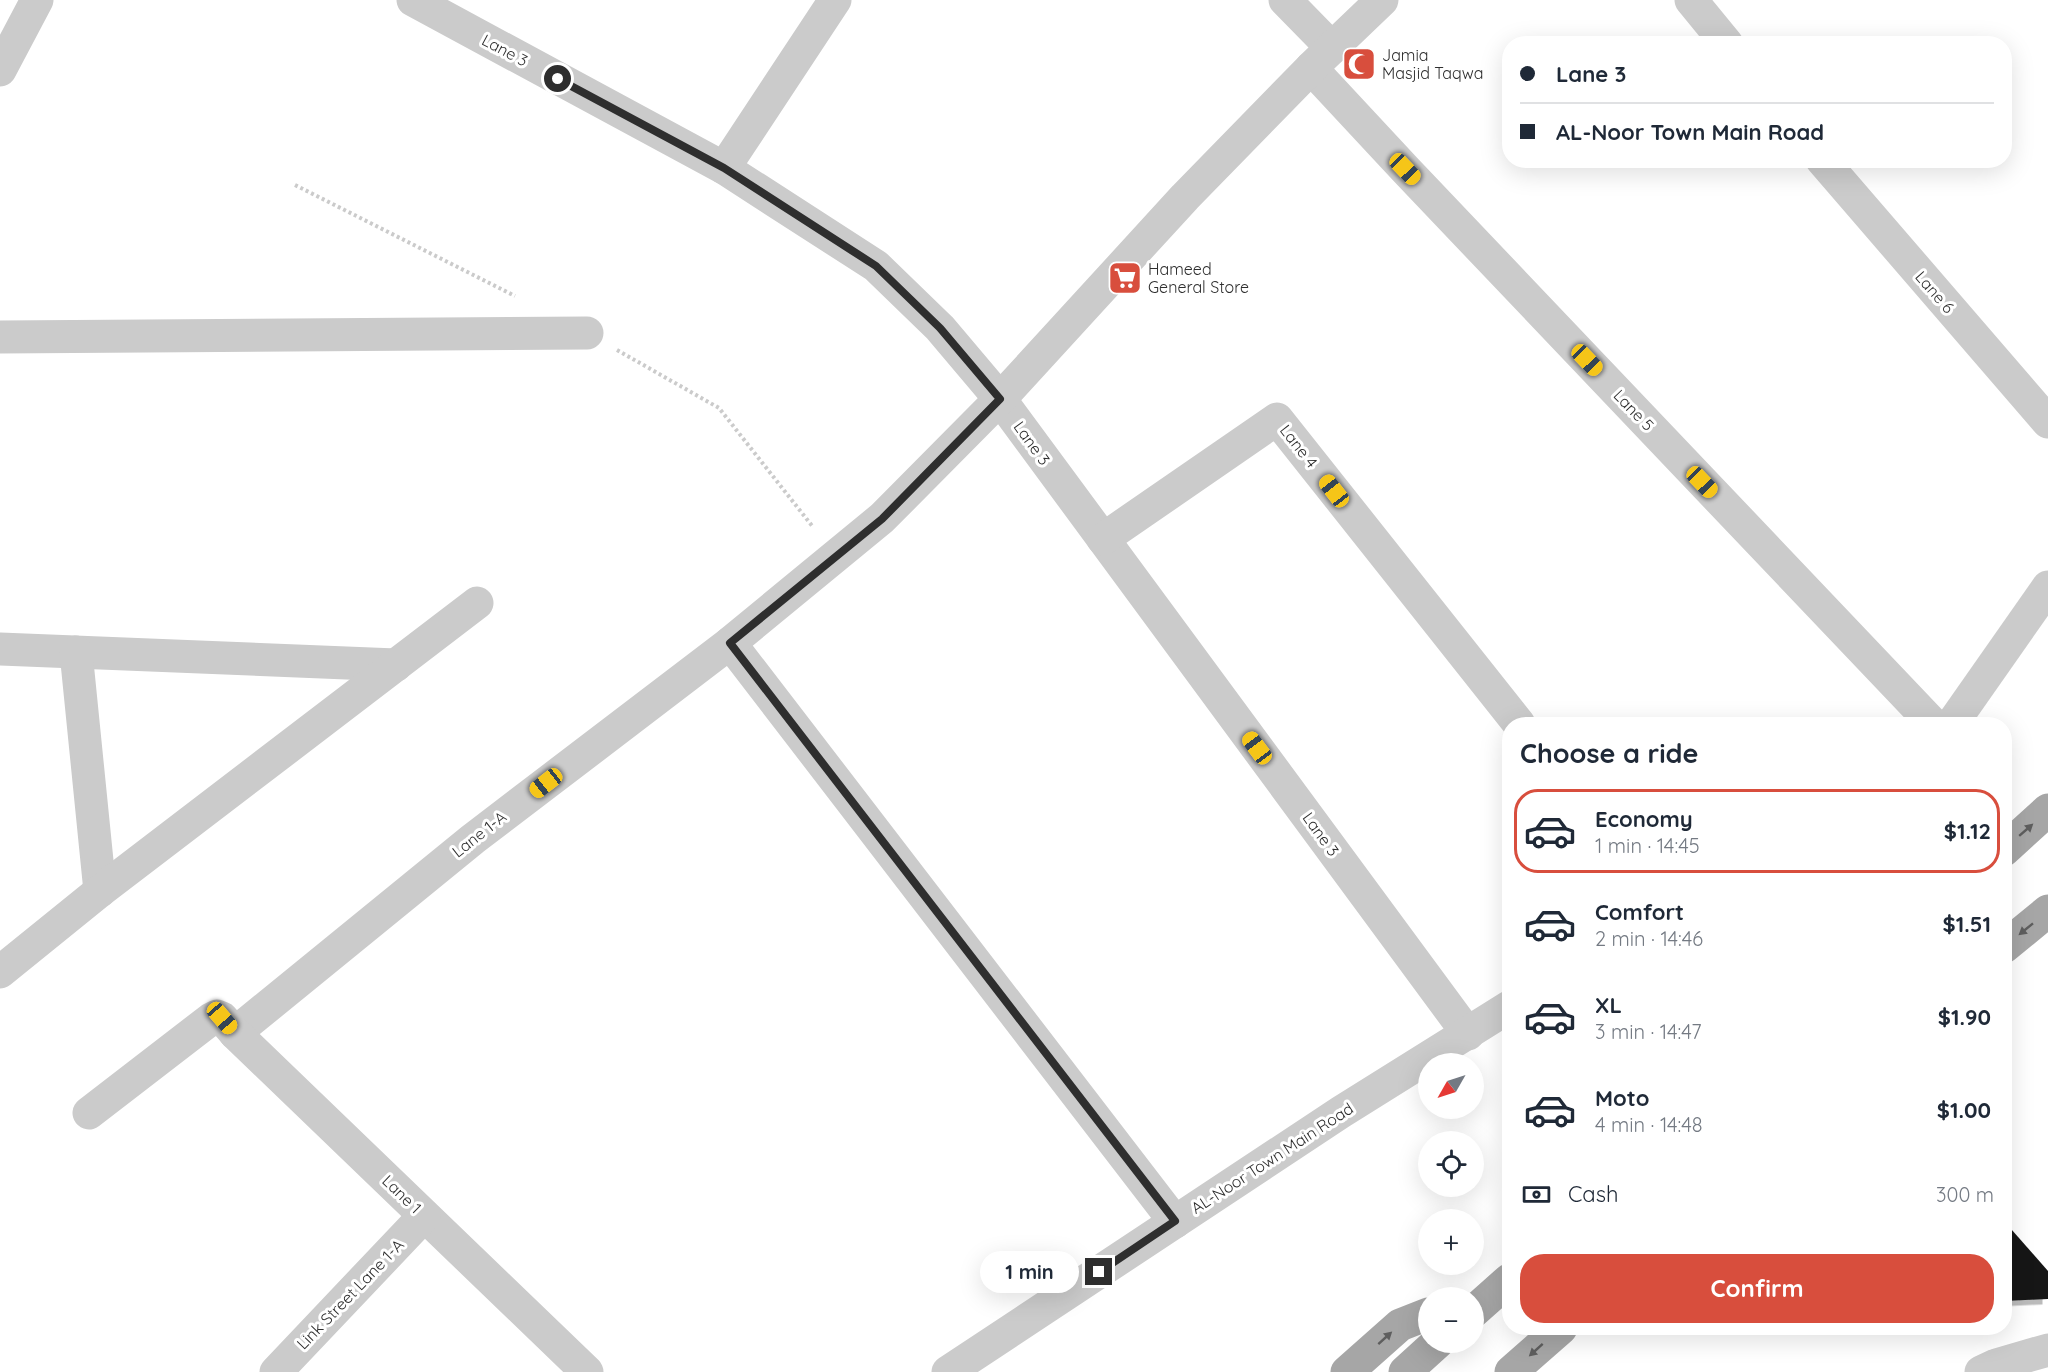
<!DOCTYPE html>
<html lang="en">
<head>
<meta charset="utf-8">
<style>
  :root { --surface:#fff; --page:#f2f2f3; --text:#1f2937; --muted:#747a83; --line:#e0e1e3; --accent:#d84e3d }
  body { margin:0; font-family:Quicksand,sans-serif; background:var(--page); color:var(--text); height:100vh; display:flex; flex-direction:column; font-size:22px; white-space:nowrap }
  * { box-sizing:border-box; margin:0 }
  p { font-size:20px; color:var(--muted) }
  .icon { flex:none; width:33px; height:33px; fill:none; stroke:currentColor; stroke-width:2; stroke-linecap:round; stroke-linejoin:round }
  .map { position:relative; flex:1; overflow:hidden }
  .drawer { position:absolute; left:1502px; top:717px; width:510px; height:618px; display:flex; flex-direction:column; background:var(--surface); border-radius:24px; box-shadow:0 6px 24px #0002 }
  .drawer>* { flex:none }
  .banner { position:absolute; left:1502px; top:36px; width:510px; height:132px; border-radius:24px; box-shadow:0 6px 24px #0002; display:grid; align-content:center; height:132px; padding:0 18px; background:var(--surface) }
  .needle { width:39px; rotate:231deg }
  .controls { position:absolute; left:1418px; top:1053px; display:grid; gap:12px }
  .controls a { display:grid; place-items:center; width:66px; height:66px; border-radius:50%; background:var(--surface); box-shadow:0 6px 24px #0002; font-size:30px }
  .end { position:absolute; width:27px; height:27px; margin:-14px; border:8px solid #2e2e2e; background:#fff; box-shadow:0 0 0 3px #fff }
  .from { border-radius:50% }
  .bubble { position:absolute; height:42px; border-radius:21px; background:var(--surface); box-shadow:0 6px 24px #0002; font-size:20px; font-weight:700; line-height:42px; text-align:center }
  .car { position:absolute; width:18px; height:36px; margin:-18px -9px; border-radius:8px; box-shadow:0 0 4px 2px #0007; background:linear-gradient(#f5c518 24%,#345 0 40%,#f5c518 0 76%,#345 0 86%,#f5c518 0) }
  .banner b { display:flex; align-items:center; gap:21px; height:57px; font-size:22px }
  .banner b+b { border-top:2px solid var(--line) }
  .banner i { width:15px; height:15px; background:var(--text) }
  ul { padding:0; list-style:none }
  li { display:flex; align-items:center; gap:18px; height:84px; margin:0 12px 9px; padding:0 6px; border:3px solid transparent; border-radius:24px }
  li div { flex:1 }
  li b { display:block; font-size:22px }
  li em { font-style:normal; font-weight:700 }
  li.selected { border-color:var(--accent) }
  li>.icon { width:54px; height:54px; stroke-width:1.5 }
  h2 { padding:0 18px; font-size:27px; line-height:72px }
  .pay { display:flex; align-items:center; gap:15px; height:66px; padding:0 18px; font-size:22px }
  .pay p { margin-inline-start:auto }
  .action { display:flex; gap:12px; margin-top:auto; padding:12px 18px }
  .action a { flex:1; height:69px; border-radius:24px; background:var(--accent); color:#fff; font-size:24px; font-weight:700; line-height:69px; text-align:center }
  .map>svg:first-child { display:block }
</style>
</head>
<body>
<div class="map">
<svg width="2048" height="1372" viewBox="0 0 2048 1372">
  <defs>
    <filter id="shadow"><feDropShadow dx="-5.5" dy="5.5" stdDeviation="0" flood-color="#0004"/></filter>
  </defs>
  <rect width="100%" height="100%" fill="#fff"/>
  <path fill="#151515" filter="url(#shadow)" d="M2004,1221L2048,1271V1299L2004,1301Z"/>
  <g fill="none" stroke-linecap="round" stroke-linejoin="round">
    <g stroke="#cbcbcb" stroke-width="4" stroke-dasharray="3 3" stroke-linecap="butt">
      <path d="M295,185L515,296"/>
      <path d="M617,350L719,408L813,527"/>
    </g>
    <g stroke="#cbcbcb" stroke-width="33">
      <path d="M413,0L724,168L876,266L940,328L1000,399L1468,1034"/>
      <path d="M1285,0L1332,48"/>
      <path d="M1691,0L1727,44"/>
      <path d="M1311,68L1405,169L1933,724"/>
      <path d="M0,70L37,0"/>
      <path d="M1822,160L2048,422"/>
      <path d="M724,168L835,0"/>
      <path d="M0,337L587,333"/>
      <path d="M1103,539L1277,419L1519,724"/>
      <path d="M730,643L1175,1222"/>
      <path d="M0,649L396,665"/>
      <path d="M76,652L100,891"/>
      <path d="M1952,724L2048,587"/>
      <path d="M0,972L100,891L477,603"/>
      <path d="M235,1033L473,839L730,643L882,518L1000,399L1185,197L1311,68L1382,0"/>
      <path d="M89,1113L211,1019L217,1016L222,1018L235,1033L587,1372"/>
      <path d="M276,1372L424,1216"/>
      <path d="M948,1372L1341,1112L1509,1007"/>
      <path d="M1981,1372L1996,1365L2048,1350"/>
    </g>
    <g stroke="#a6a6a6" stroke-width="33">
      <path d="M2004,850L2048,810"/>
      <path d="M2004,947L2048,911"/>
      <path d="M1473,1312L1509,1280"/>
      <path d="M1347,1372L1400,1325L1428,1314"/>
      <path d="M1405,1372L1438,1342"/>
      <path d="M1511,1372L1561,1328"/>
    </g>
  </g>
  <defs><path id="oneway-solid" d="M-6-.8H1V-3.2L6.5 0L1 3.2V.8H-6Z" transform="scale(1.5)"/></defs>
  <g fill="#5e5e5e">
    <use href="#oneway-solid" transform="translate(2026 830) rotate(-41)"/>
    <use href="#oneway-solid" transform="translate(2026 929) rotate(141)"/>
    <use href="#oneway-solid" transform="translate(1385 1338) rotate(-42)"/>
    <use href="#oneway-solid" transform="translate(1536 1350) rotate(138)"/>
  </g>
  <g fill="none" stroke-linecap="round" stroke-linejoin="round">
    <path stroke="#2e2e2e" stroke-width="8" d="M558,79L724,168L876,266L940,328L1000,399L882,519L730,643L1175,1221L1099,1272"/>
  </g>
  <defs>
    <symbol id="mosque-square" viewBox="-11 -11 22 22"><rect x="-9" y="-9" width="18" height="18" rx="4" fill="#d84e3d" stroke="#fff"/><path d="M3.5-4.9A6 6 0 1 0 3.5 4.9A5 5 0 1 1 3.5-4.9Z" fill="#fff"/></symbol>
    <symbol id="supermarket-square" viewBox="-11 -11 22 22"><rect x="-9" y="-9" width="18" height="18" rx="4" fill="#d84e3d" stroke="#fff"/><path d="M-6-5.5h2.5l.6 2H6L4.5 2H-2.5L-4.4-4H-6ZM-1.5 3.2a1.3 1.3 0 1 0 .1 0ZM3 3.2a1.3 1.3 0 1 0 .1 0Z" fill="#fff"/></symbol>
  </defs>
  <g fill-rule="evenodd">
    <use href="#mosque-square" x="1340" y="45" width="38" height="38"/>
    <use href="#supermarket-square" x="1106" y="259" width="38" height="38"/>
  </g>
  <g text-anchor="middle" stroke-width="6" stroke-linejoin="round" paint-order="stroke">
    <g font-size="16" fill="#2e2e2e" stroke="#fff">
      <text transform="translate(505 50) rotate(28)" y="6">Lane 3</text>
      <text transform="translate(1935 292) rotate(49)" y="6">Lane 6</text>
      <text transform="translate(1634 410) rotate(46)" y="6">Lane 5</text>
      <text transform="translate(1032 443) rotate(54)" y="6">Lane 3</text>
      <text transform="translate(1299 446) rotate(52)" y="6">Lane 4</text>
      <text transform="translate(479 834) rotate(-38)" y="6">Lane 1-A</text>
      <text transform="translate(1321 834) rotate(54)" y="6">Lane 3</text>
      <text transform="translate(1272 1158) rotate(-33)" y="6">AL-Noor Town Main Road</text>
      <text transform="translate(402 1194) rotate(44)" y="6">Lane 1</text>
      <text transform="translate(350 1294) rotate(-46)" y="6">Link Street Lane 1-A</text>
    </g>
    <g font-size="16" fill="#2e2e2e" stroke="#fff" text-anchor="start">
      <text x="1382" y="61">Jamia<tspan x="1382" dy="18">Masjid Taqwa</tspan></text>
      <text x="1148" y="275">Hameed<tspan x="1148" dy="18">General Store</tspan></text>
    </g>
  </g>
</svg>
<div class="controls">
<a><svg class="needle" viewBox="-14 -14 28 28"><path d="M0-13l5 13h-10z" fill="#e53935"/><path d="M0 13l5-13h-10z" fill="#747a83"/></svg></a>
<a><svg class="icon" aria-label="locate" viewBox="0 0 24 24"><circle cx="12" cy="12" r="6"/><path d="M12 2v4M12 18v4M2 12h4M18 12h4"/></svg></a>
<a>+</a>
<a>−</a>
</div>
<i class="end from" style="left:558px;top:79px"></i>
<i class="end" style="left:1099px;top:1272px"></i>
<div class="bubble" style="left:980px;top:1251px;width:99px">1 min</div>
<i class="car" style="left:1405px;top:169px;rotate:136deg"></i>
<i class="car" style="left:1587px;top:360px;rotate:136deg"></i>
<i class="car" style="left:1702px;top:482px;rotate:136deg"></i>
<i class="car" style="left:1334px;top:491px;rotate:322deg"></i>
<i class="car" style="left:1257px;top:748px;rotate:323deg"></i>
<i class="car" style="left:546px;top:783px;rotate:232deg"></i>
<i class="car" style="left:222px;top:1018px;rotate:139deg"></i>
<div class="banner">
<b><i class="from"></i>Lane 3</b>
<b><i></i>AL-Noor Town Main Road</b>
</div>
<section class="drawer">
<h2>Choose a ride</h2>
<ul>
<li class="selected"><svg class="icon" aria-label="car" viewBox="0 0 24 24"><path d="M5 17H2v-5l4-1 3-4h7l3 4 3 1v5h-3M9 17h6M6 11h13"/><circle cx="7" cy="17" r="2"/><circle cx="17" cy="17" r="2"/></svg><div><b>Economy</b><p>1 min · 14:45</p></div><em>$1.12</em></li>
<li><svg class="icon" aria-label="car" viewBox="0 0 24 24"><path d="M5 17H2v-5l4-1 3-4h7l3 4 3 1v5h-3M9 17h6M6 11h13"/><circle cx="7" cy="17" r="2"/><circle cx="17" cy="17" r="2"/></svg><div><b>Comfort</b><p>2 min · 14:46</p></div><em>$1.51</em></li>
<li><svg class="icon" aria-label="car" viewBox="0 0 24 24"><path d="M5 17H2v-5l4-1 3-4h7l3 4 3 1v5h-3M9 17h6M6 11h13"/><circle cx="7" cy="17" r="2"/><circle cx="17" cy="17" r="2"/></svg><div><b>XL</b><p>3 min · 14:47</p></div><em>$1.90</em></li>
<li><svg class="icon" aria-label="car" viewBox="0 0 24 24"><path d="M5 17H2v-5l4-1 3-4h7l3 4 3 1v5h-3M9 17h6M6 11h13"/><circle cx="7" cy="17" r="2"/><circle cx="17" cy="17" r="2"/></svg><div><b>Moto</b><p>4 min · 14:48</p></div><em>$1.00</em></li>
</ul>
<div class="pay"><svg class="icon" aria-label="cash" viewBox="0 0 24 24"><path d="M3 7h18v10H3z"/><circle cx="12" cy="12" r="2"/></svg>Cash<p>300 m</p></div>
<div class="action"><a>Confirm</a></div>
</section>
</div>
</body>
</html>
